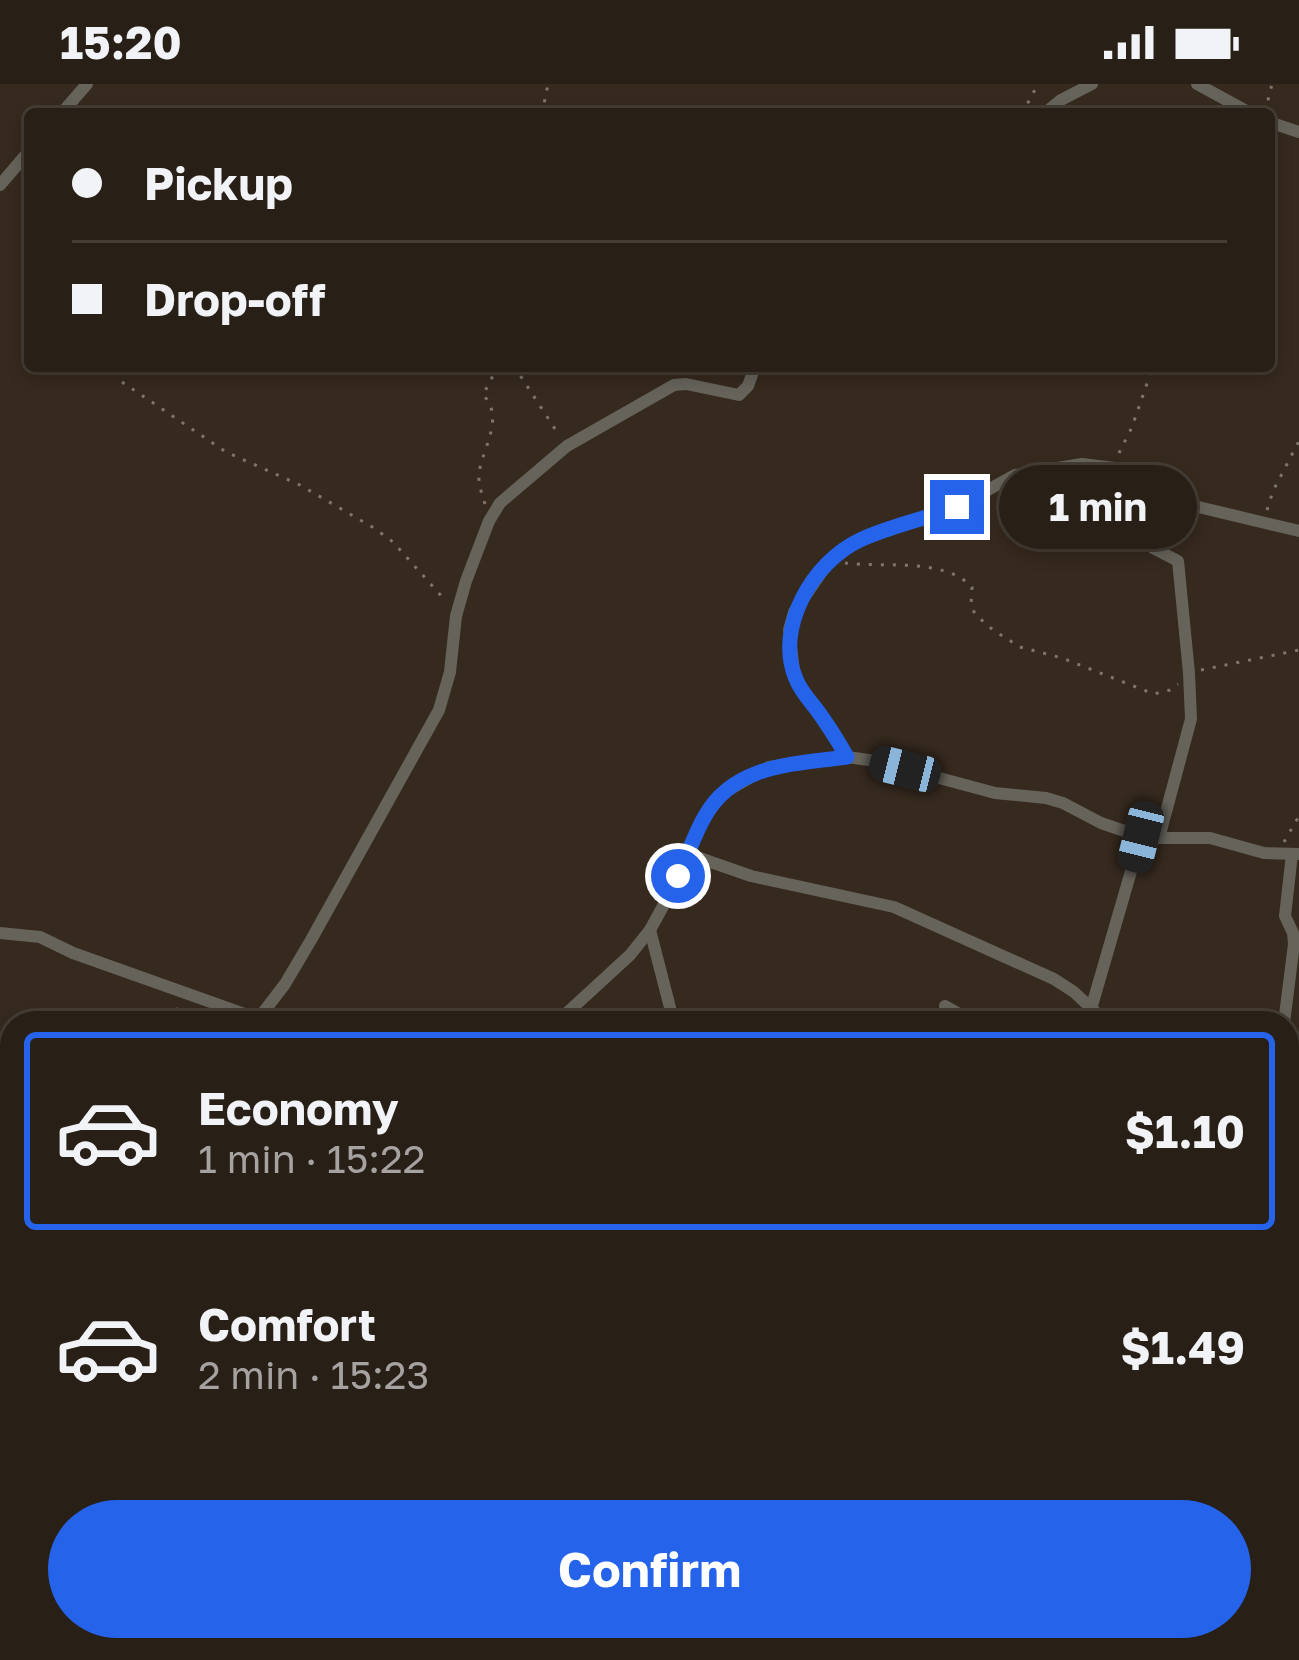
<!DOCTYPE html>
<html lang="en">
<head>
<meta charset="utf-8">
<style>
  :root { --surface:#281f16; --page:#30271f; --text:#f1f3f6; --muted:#a5a2a1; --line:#443d35; --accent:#2563eb }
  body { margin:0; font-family:"Golos Text",sans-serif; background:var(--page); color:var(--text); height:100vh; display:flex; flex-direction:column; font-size:45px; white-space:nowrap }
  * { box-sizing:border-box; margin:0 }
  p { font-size:39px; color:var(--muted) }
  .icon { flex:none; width:66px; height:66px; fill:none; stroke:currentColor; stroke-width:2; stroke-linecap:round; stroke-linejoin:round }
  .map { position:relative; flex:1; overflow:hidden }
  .panel { position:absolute; left:0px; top:927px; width:1299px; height:651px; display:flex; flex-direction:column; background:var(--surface); border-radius:36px 36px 0 0; box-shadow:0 6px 18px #0003,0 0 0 3px var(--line) }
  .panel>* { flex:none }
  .hud { position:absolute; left:24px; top:24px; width:1251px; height:264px; border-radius:12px; box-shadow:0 6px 18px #0003,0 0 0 3px var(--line); display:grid; align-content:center; height:264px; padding:0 48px; background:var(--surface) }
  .end { position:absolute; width:54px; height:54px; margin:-27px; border:15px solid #2563eb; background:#fff; box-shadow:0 0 0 6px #fff }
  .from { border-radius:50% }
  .bubble { position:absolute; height:84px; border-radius:42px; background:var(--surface); box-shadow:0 6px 18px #0003,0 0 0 3px var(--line); font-size:39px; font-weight:700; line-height:84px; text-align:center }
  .car { position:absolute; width:36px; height:72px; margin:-36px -18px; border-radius:15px; box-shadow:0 0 9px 3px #0007; background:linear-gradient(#222 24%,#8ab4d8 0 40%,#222 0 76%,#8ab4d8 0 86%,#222 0) }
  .hud b { display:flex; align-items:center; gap:42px; height:114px; font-size:45px }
  .hud b+b { border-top:3px solid var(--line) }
  .hud i { width:30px; height:30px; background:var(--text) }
  ul { padding:21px 0 0; list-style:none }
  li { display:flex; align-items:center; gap:36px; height:198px; margin:0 24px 18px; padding:0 24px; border:6px solid transparent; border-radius:12px }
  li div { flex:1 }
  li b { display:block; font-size:45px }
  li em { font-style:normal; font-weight:700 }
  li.current { border-color:var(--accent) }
  li>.icon { width:108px; height:108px; stroke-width:1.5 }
  .cta { display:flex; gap:24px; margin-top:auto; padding:24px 48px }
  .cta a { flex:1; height:138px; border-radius:72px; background:var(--accent); color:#fff; font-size:48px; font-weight:700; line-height:138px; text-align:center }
  .status { display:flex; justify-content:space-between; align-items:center; height:84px; padding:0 60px; background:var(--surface); direction:ltr }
  .status svg { height:33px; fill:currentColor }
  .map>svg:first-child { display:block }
</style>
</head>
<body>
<div class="status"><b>15:20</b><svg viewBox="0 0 49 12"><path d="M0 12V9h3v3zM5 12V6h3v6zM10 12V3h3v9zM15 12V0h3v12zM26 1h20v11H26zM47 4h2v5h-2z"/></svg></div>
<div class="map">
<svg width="1299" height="1576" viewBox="0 0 1299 1576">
  <rect width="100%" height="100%" fill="#36291e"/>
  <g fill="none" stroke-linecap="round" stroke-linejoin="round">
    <g stroke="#81766d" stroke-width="3" stroke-dasharray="3 9" stroke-linecap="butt">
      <path d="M1265,28L1272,0"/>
      <path d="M542,30L548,0"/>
      <path d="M1022,30L1038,0"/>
      <path d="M514,282L559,351"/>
      <path d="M122,298L226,368L300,401L374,444L393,458L445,516"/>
      <path d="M1119,369L1132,343L1153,282"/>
      <path d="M485,420C482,410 478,400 479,389C483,363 505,333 483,311L498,282"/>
      <path d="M1267,426L1273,407L1299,357"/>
      <path d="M845,479C884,484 943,473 972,503L971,521L975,530L993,546L1020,563L1062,574L1154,610L1170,606L1178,600"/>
      <path d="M1201,586L1299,566"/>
      <path d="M1284,758L1299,732"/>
      <path d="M155,939L182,922"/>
      <path d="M0,1096L12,1097"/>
      <path d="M0,1232C3,1218 5,1206 6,1193C6,1168 0,1138 12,1116"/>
      <path d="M1287,1421L1299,1439"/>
      <path d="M558,1566L571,1576"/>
      <path d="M1260,1566L1262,1576"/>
      <path d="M218,1576L222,1566"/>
    </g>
    <g stroke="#66635b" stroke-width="12">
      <path d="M1197,0L1252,30"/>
      <path d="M61,30L87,0"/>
      <path d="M1044,30L1061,16L1092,0"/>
      <path d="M1269,38L1299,48"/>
      <path d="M0,101L30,66"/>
      <path d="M1157,404L1147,455L1153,464L1178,477L1189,589L1191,635L1159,754"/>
      <path d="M847,673L795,595L789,546L794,528L823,486L840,468L860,456L957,423L1015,391L1082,380L1123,385L1190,421L1299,447"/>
      <path d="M688,770L751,792L894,823L1054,895L1074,908L1107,939"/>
      <path d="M650,846L674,939"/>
      <path d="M0,849L40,853L73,869L270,939"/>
      <path d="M945,922L975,939"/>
      <path d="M1091,925L1141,753"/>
      <path d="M259,934L285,900L311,856L439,626L450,588L456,532L466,497L489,437L500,419L567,362L674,301L686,300L739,311L748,302L755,282"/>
      <path d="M556,939L630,871L650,846L667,815L706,730L723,709L769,683L847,673L876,677L995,709L1046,714L1063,719L1101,739L1145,754H1210L1264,769L1299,770"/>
      <path d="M1284,939L1294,860L1293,849L1285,832L1292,770"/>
      <path d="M1287,986L1299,985"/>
      <path d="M1287,1228H1299"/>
      <path d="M1287,1341L1299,1343"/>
      <path d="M0,1456L12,1466"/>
      <path d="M1287,1489L1299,1467"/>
      <path d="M123,1566L132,1576"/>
      <path d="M71,1576L96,1566"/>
      <path d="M964,1576L965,1566"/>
      <path d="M1212,1576L1225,1566"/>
    </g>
  </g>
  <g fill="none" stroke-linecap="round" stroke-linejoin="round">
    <path stroke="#2563eb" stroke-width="15" d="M678,792C687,773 694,751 705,732C734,680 795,680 847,673C838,657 828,641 817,626C810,617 800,606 796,595C774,544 813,478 860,456C890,442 925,435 957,423"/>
  </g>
</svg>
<i class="end from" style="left:678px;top:792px"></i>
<i class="end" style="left:957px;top:423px"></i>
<div class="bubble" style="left:999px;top:381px;width:198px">1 min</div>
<i class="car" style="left:905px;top:685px;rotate:284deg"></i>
<i class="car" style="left:1141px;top:753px;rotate:194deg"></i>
<div class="hud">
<b><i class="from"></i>Pickup</b>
<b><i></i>Drop-off</b>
</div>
<section class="panel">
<ul>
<li class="current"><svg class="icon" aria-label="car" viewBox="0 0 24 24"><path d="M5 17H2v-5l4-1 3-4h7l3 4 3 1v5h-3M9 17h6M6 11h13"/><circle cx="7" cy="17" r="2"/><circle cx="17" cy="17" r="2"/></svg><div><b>Economy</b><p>1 min · 15:22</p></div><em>$1.10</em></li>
<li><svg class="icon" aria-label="car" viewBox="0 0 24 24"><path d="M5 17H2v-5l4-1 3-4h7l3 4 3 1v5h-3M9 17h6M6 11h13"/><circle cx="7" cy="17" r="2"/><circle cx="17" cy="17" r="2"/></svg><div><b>Comfort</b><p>2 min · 15:23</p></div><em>$1.49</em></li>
</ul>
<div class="cta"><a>Confirm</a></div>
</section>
</div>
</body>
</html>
